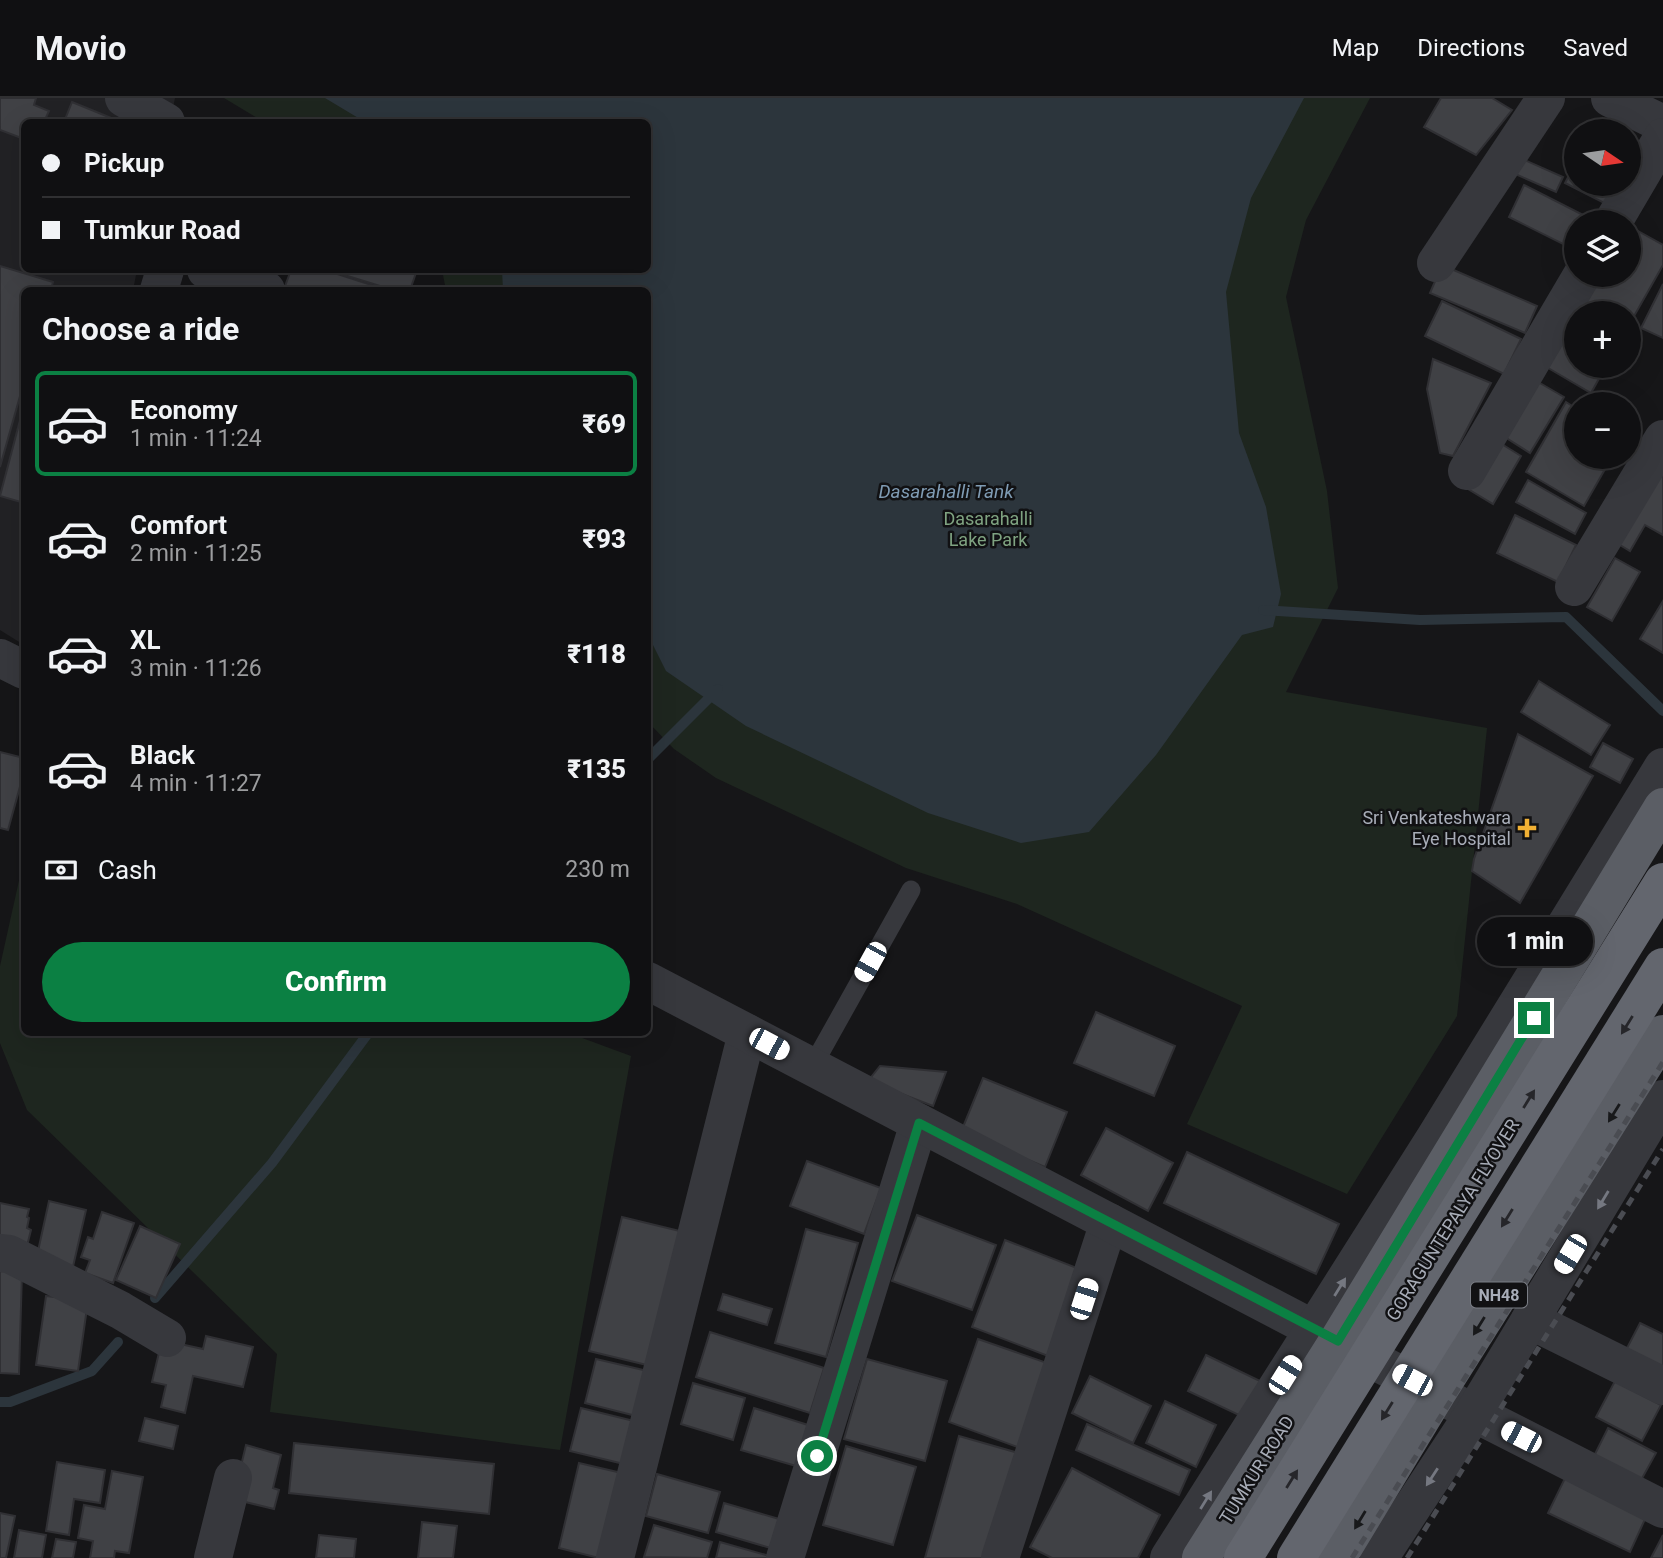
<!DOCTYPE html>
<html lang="en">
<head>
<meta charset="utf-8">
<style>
  :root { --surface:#101012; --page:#19191b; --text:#f1f3f6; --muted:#9c9d9f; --line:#303032; --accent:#0b8043 }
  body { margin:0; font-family:Roboto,sans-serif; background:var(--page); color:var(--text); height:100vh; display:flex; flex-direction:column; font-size:26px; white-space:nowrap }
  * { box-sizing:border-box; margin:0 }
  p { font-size:23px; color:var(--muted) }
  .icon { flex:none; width:38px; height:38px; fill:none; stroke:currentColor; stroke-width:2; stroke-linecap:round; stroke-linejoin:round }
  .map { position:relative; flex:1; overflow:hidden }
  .sheet { position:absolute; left:21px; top:189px; width:630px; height:749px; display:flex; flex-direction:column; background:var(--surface); border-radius:10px; box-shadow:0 7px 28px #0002,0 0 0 2px var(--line) }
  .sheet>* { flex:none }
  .banner { position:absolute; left:21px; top:21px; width:630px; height:154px; border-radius:10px; box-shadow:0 7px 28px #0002,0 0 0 2px var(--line); display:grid; align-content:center; height:154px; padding:0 21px; background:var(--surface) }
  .needle { width:46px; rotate:103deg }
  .tools { position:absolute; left:1564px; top:21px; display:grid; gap:14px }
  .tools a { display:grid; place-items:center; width:77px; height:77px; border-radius:50%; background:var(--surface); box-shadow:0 7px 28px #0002,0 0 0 2px var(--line); font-size:35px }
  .end { position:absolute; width:32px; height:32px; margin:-16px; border:9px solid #0b8043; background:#fff; box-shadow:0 0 0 4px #fff }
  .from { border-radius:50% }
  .bubble { position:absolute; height:49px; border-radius:24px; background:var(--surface); box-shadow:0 7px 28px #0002,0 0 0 2px var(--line); font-size:23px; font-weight:800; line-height:49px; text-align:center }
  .car { position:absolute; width:21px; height:42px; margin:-21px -10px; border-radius:9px; box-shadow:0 0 5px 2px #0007; background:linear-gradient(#fff 24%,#345 0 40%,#fff 0 76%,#345 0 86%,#fff 0) }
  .banner b { display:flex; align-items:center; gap:24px; height:66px; font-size:26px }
  .banner b+b { border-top:2px solid var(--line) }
  .banner i { width:18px; height:18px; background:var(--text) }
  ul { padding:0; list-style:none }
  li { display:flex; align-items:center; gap:21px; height:105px; margin:0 14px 10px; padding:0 7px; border:4px solid transparent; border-radius:10px }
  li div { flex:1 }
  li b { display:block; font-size:26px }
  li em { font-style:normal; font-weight:800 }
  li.current { border-color:var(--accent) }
  li>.icon { width:63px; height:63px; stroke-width:1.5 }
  h2 { padding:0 21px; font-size:32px; line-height:84px }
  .pay { display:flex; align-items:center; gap:18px; height:77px; padding:0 21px; font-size:26px }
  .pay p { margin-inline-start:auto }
  .action { display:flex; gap:14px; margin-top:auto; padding:14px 21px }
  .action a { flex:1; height:80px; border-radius:42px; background:var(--accent); color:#fff; font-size:28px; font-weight:800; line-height:80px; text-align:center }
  header { display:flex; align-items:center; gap:42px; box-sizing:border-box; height:98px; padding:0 35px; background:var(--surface); border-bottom:2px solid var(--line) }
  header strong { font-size:33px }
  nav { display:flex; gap:38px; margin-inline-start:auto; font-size:24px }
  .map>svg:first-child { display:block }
</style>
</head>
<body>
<header>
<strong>Movio</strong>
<nav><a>Map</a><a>Directions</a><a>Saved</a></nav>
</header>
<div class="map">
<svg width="1663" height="1460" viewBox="0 0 1663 1460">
  <rect width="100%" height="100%" fill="#161618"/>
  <path fill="#222225" d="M0,0H175L170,24H24V172H137L133,192H24V547L0,532Z"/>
  <g fill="#1e261f">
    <path d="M224,0H1370L1306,122L1286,199L1327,393L1338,490L1286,594L1487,630L1457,918L1347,1096L1187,1026L1242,908L1017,806L906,770L716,680L674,651L648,624V192H446L442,172H648V24H264Z"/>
    <path d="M24,760V934H566L631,958L560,1352L270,1314L277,1256L27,1012L0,945V868Z"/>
  </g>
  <path fill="#2c353c" d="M325,0H1304L1251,100L1226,194L1239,335L1266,409L1281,496L1273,529L1242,537L1156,657L1089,734L1021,745L928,715L746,628L666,573L648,537V192H503L502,172H648V24H365Z"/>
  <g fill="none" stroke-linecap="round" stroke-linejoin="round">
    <g stroke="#2c353c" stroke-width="10">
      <path d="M1263,512L1420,522L1566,519L1663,613"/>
      <path d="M648,661L718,591"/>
      <path d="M155,1200L272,1065L369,934"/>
      <path d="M0,1304H10L92,1273L118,1244"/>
    </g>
  </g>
  <g fill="#404145" stroke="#303034" stroke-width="2">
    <path d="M0,0H36L34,7L49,13L44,24H24V41L0,32Z"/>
    <path d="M1441,0H1492L1512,12L1476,57L1424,29Z"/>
    <path d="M72,4L121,24H64Z"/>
    <path d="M1520,60L1563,79L1556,94L1513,75Z"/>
    <path d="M1577,62V86H1618L1608,107L1565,85Z"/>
    <path d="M1524,87L1593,122L1592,124H1577V153L1509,119Z"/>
    <path d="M1629,128L1663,147V167L1629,227V215H1577V268H1606L1591,295L1543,267L1594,177H1629Z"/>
    <path d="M1442,167L1537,208L1525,235L1430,195Z"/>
    <path d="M0,168L53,184L51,192H24V284L0,369Z"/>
    <path d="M291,172H325L387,192H289L284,191Z"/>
    <path d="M328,172H417L410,192H393Z"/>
    <path d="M1663,186V240L1641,230Z"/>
    <path d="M1442,203L1521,241L1504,276L1425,238Z"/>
    <path d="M1433,261L1491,285L1453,358L1440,355L1427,291Z"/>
    <path d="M1533,281L1564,299L1530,355L1500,336Z"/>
    <path d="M1566,304L1577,311V359H1612L1584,408L1526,374Z"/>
    <path d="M24,307V405L0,398Z"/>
    <path d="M1492,340L1521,358L1493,406L1463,388Z"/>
    <path d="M1663,355V437L1645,427L1630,453L1610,441Z"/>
    <path d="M1528,382L1586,415L1575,436L1516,404Z"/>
    <path d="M1515,417L1576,447L1558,484L1497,455Z"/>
    <path d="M1615,460L1640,474L1612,523L1587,509Z"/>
    <path d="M1663,503V555L1640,541Z"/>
    <path d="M1539,583L1610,627L1591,657L1521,614Z"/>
    <path d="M1518,636L1593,678L1520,805L1472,773L1474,761Z"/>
    <path d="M1603,645L1633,661L1620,685L1590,669Z"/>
    <path d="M0,654L24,660V674L8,732L0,730Z"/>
    <path d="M1096,914L1175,948L1154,998L1074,965Z"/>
    <path d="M880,968L946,974L933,1008L868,983Z"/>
    <path d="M983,980L1067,1014L1045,1069L961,1034Z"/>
    <path d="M1106,1030L1173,1065L1148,1113L1081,1077Z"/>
    <path d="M1187,1054L1339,1126L1316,1176L1164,1105Z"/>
    <path d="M807,1063L881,1090L864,1136L790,1108Z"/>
    <path d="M49,1103L86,1112L72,1173L38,1153Z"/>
    <path d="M0,1105L29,1111L27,1119L29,1120L27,1130L31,1132L27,1148L0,1141Z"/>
    <path d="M102,1114L134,1125L113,1185L85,1175L90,1162L81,1159L88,1139L93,1141Z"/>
    <path d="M917,1117L996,1147L972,1212L892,1183Z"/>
    <path d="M622,1119L688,1135L655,1269L589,1253Z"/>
    <path d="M140,1128L180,1146L156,1200L116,1182Z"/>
    <path d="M806,1131L858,1145L826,1259L775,1245Z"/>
    <path d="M1005,1142L1082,1172L1048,1258L972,1229Z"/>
    <path d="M0,1173L22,1174L19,1276L0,1275Z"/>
    <path d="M723,1196L772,1211L767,1227L718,1212Z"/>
    <path d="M46,1198L88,1203L78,1273L36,1267Z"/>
    <path d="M1640,1225L1663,1236V1272L1626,1252Z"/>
    <path d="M710,1234L824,1270L810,1315L696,1279Z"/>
    <path d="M206,1238L253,1249L243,1289L193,1278L185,1315L161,1309L166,1287L152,1284L162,1242L203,1251Z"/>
    <path d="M978,1241L1050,1266L1020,1350L949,1324Z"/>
    <path d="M1206,1257L1260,1283L1243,1319L1188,1293Z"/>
    <path d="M596,1261L652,1274L640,1319L585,1305Z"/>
    <path d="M867,1261L947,1283L925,1363L844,1341Z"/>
    <path d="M1090,1278L1151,1308L1133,1345L1072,1315Z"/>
    <path d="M1615,1283L1661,1307L1642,1343L1596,1319Z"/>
    <path d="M693,1285L745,1300L733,1342L681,1326Z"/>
    <path d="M1165,1303L1216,1327L1196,1369L1146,1345Z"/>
    <path d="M581,1310L638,1324L628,1367L570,1353Z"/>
    <path d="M754,1310L808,1327L796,1368L741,1352Z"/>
    <path d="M145,1320L178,1328L173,1351L139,1343Z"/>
    <path d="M1087,1326L1190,1372L1179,1397L1076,1352Z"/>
    <path d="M1608,1330L1656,1355L1640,1384L1593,1360Z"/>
    <path d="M959,1338L1022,1356L992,1460H925Z"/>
    <path d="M294,1345L494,1366L489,1416L289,1395Z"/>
    <path d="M246,1347L281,1357L273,1390L279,1392L274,1411L233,1401Z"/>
    <path d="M846,1348L916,1369L893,1447L823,1427Z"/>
    <path d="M57,1364L105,1372L100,1405L74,1401L69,1437L46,1433Z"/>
    <path d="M579,1365L626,1376L599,1460L559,1450Z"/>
    <path d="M1072,1370L1160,1417L1138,1460H1052L1030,1449Z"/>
    <path d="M1570,1370L1651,1408L1630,1454L1548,1415Z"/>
    <path d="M112,1373L143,1379L129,1455L115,1453L114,1460H90L93,1443L78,1440L84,1407L105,1411Z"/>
    <path d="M657,1376L720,1394L708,1435L646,1418Z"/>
    <path d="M724,1405L786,1423L777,1452L716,1434Z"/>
    <path d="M0,1415L15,1418L6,1460H0Z"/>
    <path d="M422,1424L457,1428L453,1460H418Z"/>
    <path d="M654,1427L712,1444L707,1460L644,1459Z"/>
    <path d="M19,1432L46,1437L42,1460H14Z"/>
    <path d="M319,1437L356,1441L354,1460H316Z"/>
    <path d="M1663,1437V1460H1651Z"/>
    <path d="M56,1441L76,1444L73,1460H52Z"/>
    <path d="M720,1444L773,1459L772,1460H716Z"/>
  </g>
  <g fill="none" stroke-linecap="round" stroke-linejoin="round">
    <path stroke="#37383d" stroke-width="19" d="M812,969L911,792"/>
    <g stroke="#37383d" stroke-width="38">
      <path d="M124,0L166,24"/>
      <path d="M1610,0L1663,26"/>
      <path d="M1613,124L1663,39"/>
      <path d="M1436,165L1546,0"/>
      <path d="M206,172L266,192"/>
      <path d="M159,192L165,172"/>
      <path d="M1467,373L1582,177"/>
      <path d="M1574,489L1663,341"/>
      <path d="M0,1155L9,1156L120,1212L167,1240"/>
      <path d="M1530,1222L1663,1288"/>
      <path d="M1474,1315L1663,1411"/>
      <path d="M213,1460L233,1380"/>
      <path d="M615,1460L747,935"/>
      <path d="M785,1460L919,1025"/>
      <path d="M1000,1460L1109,1124"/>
    </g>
    <g stroke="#37383d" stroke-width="38">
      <path d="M0,560L24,572"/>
      <path d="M648,883L1474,1315"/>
      <path d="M1169,1460L1435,1040L1663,669"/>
      <path d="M1379,1460L1474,1315L1663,1001"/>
    </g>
    <g stroke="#5b5e65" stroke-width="38">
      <path d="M1201,1460L1338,1243L1663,709"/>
      <path d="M1337,1460L1437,1295L1663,936"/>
    </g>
    <g stroke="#4a4c52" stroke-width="5" stroke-dasharray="9 7" stroke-linecap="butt">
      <path d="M1352,1460L1663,964"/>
      <path d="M1407,1460L1663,1051"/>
    </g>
    <g stroke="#63666e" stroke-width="38">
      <path d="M1243,1460L1663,784"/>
      <path d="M1296,1460L1663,869"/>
    </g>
  </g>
  <defs><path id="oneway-solid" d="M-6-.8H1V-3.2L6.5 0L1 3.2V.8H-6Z" transform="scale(1.75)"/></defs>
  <g fill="#26262a">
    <use href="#oneway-solid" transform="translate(1627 927) rotate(122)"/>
    <use href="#oneway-solid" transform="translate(1529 1001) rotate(-58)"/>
    <use href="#oneway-solid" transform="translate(1507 1120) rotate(122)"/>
    <use href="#oneway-solid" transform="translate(1387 1313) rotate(122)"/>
    <use href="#oneway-solid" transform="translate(1292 1381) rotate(-58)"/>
  </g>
  <g fill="#18191b">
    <use href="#oneway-solid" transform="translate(1614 1015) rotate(122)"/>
    <use href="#oneway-solid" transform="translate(1479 1228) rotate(122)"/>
    <use href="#oneway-solid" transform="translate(1360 1422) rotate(121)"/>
  </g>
  <g fill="#757881">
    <use href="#oneway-solid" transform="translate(1603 1102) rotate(121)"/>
    <use href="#oneway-solid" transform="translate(1340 1189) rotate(-58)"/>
    <use href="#oneway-solid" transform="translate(1432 1379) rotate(123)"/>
    <use href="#oneway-solid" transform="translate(1206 1402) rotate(-58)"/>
  </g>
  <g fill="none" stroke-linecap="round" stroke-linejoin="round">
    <path stroke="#0b8043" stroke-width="9" d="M817,1358L919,1025L1338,1243L1534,920"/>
  </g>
  <path fill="#f2b134" stroke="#111113" stroke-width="2.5" d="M1523.5 719.5h7v7h7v7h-7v7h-7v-7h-7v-7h7z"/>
  <g text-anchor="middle" stroke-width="5" stroke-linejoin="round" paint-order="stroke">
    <rect fill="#111113" stroke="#7b7e86" stroke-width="2" x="1471" y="1184.5" width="56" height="25" rx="5"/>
    <g font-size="16" font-weight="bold" fill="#a8adb8">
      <text x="1499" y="1203">NH48</text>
    </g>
    <g font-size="18" fill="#7fa381" stroke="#111113">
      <text x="988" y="427">Dasarahalli<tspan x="988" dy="21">Lake Park</tspan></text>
    </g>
    <g font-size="18" fill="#a8adb8" stroke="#111113" text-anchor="end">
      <text x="1511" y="726">Sri Venkateshwara<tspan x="1511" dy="21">Eye Hospital</tspan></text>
    </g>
    <g font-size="18" fill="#a8adb8" stroke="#111113">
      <text transform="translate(1453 1122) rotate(-58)" y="6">GORAGUNTEPALYA FLYOVER</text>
      <text transform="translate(1257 1372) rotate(-58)" y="6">TUMKUR ROAD</text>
    </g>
    <g font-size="19" font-style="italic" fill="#7f9bb3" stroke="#111113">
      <text x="946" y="400">Dasarahalli Tank</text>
    </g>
  </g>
</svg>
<div class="tools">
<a><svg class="needle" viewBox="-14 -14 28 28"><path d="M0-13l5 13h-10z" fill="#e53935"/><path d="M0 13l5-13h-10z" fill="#9c9d9f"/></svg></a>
<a><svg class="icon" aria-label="layers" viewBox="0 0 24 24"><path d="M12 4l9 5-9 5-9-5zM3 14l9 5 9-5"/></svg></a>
<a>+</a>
<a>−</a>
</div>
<i class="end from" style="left:817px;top:1358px"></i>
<i class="end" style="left:1534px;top:920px"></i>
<div class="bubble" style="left:1477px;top:819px;width:116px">1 min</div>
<i class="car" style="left:870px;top:864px;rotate:209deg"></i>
<i class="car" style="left:769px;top:946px;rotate:118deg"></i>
<i class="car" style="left:1570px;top:1156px;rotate:211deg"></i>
<i class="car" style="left:1084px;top:1201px;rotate:18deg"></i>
<i class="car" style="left:1285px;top:1277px;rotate:32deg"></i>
<i class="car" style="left:1412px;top:1282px;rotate:298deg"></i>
<i class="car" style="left:1521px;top:1339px;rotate:297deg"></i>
<div class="banner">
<b><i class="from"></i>Pickup</b>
<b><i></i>Tumkur Road</b>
</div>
<section class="sheet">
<h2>Choose a ride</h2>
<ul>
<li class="current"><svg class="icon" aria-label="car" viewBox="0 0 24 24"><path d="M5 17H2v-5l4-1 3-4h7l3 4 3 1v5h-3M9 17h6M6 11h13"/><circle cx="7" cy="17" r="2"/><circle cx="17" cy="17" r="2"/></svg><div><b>Economy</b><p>1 min · 11:24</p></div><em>₹69</em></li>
<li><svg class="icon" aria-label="car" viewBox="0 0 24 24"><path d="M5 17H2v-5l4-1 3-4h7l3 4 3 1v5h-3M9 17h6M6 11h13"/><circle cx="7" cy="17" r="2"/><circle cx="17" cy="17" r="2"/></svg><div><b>Comfort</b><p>2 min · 11:25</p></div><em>₹93</em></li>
<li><svg class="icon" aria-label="car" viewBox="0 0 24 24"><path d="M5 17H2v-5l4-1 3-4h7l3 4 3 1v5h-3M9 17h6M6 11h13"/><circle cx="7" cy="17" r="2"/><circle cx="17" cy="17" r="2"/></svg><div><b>XL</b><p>3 min · 11:26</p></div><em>₹118</em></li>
<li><svg class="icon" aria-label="car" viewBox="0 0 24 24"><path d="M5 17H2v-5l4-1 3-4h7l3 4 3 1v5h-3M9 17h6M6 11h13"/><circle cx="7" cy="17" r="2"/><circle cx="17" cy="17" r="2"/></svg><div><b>Black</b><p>4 min · 11:27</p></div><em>₹135</em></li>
</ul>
<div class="pay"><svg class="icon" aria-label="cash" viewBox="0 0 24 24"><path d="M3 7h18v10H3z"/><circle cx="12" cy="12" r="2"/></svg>Cash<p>230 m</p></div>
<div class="action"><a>Confirm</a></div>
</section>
</div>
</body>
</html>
